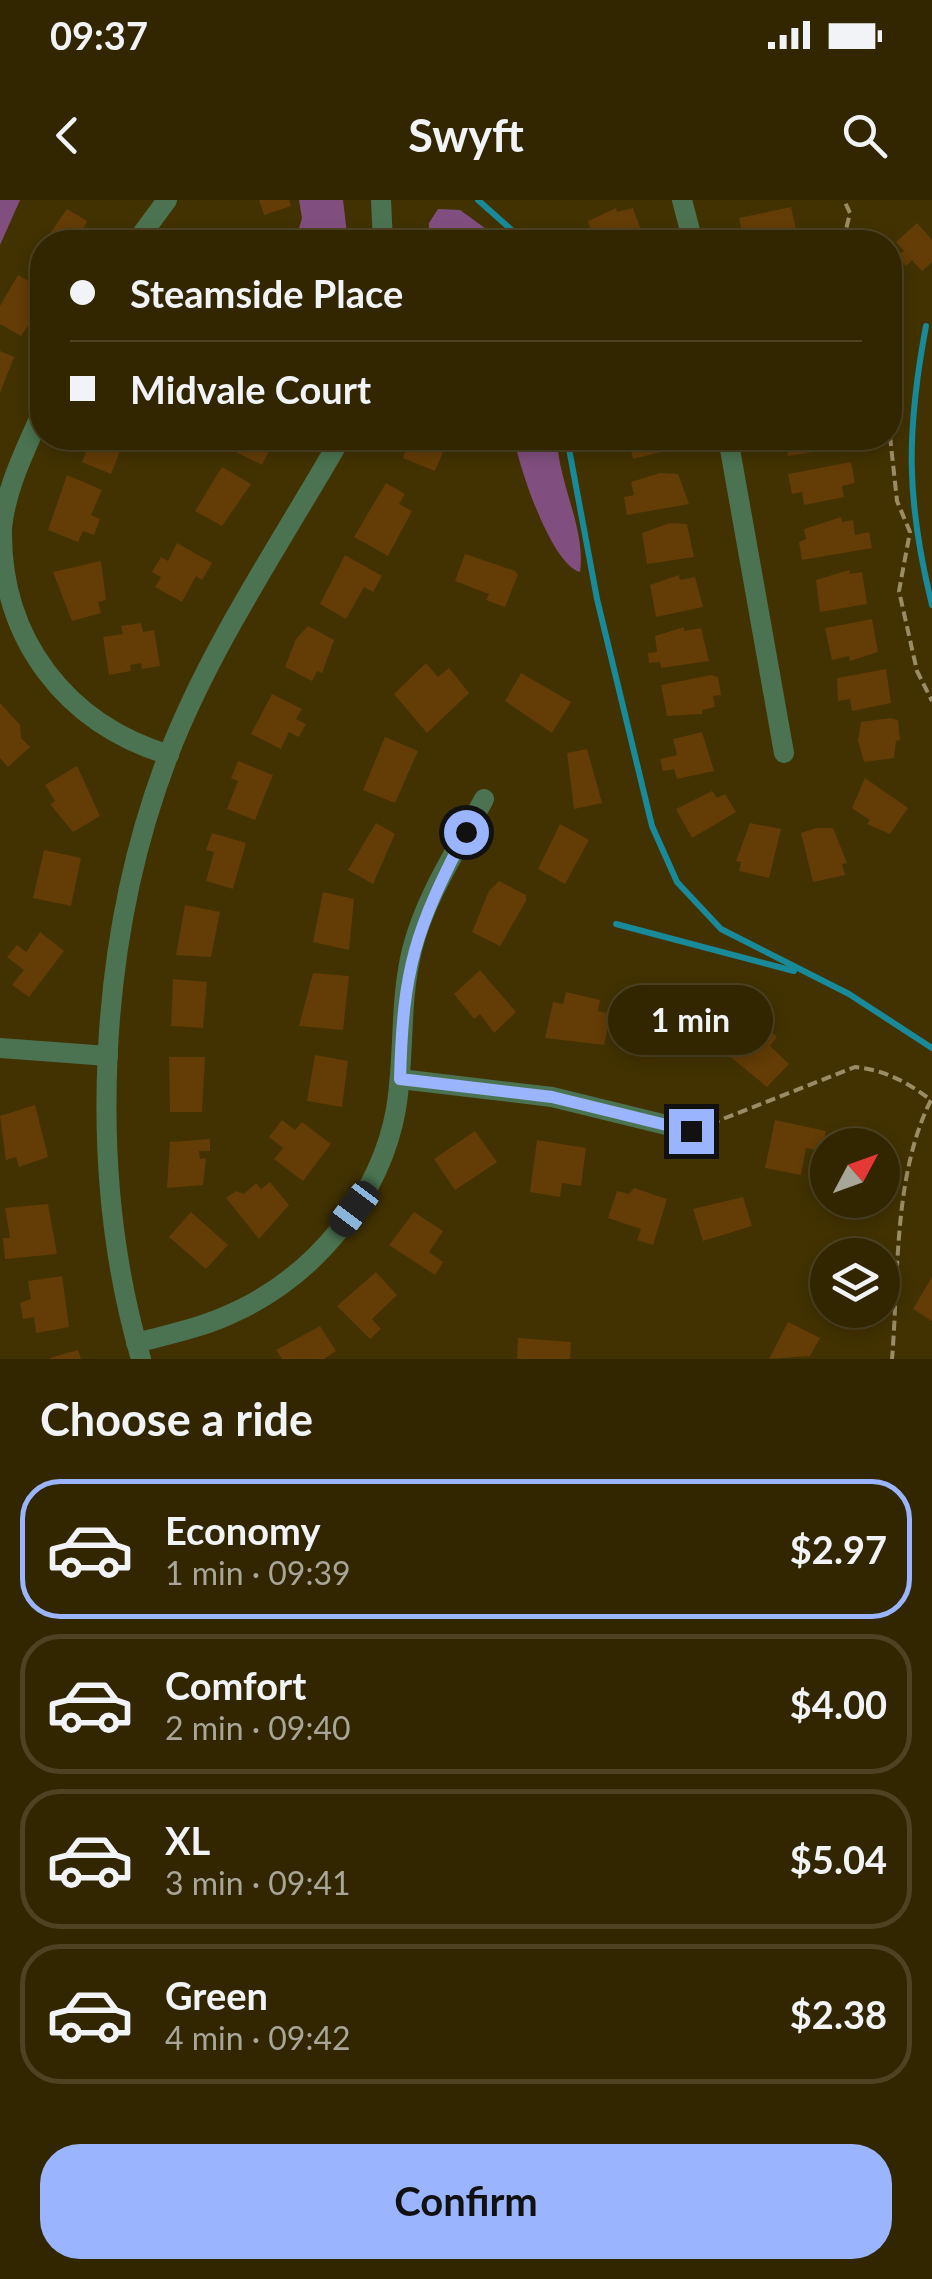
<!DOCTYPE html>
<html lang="en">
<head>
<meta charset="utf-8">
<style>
  :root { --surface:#322601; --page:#3d3210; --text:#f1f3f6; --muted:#a8a599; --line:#4d4323; --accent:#9ab5fd }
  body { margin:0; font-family:Lato,sans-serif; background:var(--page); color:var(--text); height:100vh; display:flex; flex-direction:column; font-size:38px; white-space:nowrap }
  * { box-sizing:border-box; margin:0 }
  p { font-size:32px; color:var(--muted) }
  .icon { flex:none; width:55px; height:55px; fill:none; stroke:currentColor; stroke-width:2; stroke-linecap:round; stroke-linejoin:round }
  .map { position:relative; height:1159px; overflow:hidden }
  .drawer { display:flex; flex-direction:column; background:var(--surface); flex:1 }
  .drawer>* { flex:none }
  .banner { position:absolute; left:30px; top:30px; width:872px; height:220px; border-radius:40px; box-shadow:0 5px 15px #0003,0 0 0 2px var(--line); display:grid; align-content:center; height:220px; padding:0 40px; background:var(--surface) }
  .needle { width:65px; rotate:49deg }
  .buttons { position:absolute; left:810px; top:928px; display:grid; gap:20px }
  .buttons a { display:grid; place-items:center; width:90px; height:90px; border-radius:50%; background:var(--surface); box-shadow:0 5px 15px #0003,0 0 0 2px var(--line); font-size:50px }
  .end { position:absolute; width:45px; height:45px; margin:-22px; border:12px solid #9ab5fd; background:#111; box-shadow:0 0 0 5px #111 }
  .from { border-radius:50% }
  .bubble { position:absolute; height:70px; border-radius:35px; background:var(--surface); box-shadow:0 5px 15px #0003,0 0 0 2px var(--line); font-size:32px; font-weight:700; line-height:70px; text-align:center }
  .car { position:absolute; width:30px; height:60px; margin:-30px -15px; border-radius:12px; box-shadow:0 0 8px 2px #0007; background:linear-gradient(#222 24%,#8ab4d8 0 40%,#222 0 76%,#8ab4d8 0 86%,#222 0) }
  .banner b { display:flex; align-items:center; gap:35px; height:95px; font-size:38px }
  .banner b+b { border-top:2px solid var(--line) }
  .banner i { width:25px; height:25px; background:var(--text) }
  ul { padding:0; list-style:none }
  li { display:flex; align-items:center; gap:30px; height:140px; margin:0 20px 15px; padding:0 20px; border:5px solid var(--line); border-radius:40px }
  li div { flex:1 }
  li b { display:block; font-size:38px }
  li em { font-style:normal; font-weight:700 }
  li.active { border-color:var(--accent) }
  li>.icon { width:90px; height:90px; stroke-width:1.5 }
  h2 { padding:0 40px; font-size:45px; line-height:120px }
  .button { display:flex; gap:20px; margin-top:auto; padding:20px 40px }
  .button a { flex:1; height:115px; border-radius:40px; background:var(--accent); color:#111; font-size:40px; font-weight:700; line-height:115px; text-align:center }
  .status { display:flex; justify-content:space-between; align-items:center; height:70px; padding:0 50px; background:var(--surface); direction:ltr }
  .status svg { height:28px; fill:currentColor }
  header { display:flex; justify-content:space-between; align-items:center; height:130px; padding:0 40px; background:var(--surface); font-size:45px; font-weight:700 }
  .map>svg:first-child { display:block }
</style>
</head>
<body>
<div class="status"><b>09:37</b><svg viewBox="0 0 49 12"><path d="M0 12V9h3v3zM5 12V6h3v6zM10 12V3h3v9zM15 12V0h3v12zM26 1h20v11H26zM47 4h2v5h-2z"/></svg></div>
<header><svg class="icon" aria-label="back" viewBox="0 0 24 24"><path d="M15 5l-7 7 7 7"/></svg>Swyft<svg class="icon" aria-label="search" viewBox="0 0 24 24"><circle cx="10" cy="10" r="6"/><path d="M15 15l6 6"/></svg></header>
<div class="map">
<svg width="932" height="1159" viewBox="0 0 932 1159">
  <rect width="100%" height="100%" fill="#423201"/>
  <g fill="#814f7f">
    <path d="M0,0H20L0,45Z"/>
    <path d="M299,0H343L348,42H295L302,18Z"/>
    <path d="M438,9L460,10L504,42H428L429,23Z"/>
    <path d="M514,238H557C558,283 586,328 580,372C551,364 519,267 514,238Z"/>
  </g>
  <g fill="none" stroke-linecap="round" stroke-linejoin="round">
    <g stroke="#188a99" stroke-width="6">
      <path d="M478,0L525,42"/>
      <path d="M926,126C906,232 906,300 932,405"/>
      <path d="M567,238L597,399L652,626L677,682L721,729L849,794L932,848"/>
      <path d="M616,724L794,771"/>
    </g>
  </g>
  <g fill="#633c06">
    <path d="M259,0H289L291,6L264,15Z"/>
    <path d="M791,7L798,39L747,42L743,37L739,18Z"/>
    <path d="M616,8L617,12L633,8L644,39L594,42L588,21Z"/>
    <path d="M67,9L87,21L77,42H44Z"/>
    <path d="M917,23L932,40V62L922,71L912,60L906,66L897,56L904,51L896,42Z"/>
    <path d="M244,31L259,42H235Z"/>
    <path d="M18,75L42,89V104L21,136L0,124V106Z"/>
    <path d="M0,151L14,157L0,193Z"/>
    <path d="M92,238H125L111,274L82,262Z"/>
    <path d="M243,238H276L262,265L236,252Z"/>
    <path d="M409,238H449L435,271L403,258Z"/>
    <path d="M628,238H678L681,247L633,259Z"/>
    <path d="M785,238H837L838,248L788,256Z"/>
    <path d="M851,262L855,283L842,286L844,297L804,305L802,292L792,294L788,274Z"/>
    <path d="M222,267L251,284L222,326L195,311Z"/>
    <path d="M660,273L678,274L689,304L627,315L624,297L634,295L631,282Z"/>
    <path d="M67,275L102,290L91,315L100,319L94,335L83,331L78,342L48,330Z"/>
    <path d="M386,283L405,294L399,304L412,311L388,356L354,337Z"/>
    <path d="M841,317L842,322L853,320L855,335L869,332L872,348L802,360L799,342L806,339L804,329Z"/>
    <path d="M670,323L687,324L694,357L647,364L642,333Z"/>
    <path d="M177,343L212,363L202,380L196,376L182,402L155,387L161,377L152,372L161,357L168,361Z"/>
    <path d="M465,354L515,371L518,375L505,407L486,400L489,394L455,381Z"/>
    <path d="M345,355L382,376L373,392L364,387L346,419L320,404Z"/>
    <path d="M101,361L106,400L98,402L101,413L72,421L53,372Z"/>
    <path d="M849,370L850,374L862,372L867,404L820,412L816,380Z"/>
    <path d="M679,375L680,380L695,377L703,407L656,417L650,385Z"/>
    <path d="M872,419L878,452L850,461L849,456L832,460L825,428Z"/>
    <path d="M141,423L143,432L154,430L160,466L142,469L141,463L130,465L131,471L109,475L103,437L123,434L121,426Z"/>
    <path d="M308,426L334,440L322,473L317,471L312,481L285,467L296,439Z"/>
    <path d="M684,427V431L701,428L709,461L661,468L660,462L649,463L648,453L657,452L655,436Z"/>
    <path d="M426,463L438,477L449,468L469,493L427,533L394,494Z"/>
    <path d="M886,469L891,503L852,511L850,499L838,501L837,478Z"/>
    <path d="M521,473L571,502L552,533L505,501Z"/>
    <path d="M711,475L718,477L721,495L713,496L715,507L702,510V514L667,516L661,485Z"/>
    <path d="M272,494L302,509L296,519L306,524L299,537L289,532L281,549L251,534Z"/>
    <path d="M0,503L20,525L21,538L30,547L8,567L0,558Z"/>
    <path d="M890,518L898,520L900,540L896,541L894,558L864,562L858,540L861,522Z"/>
    <path d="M702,532L714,571L677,579L674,569L663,571L660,559L677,555L673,539Z"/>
    <path d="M385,537L418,551L395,603L363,590Z"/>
    <path d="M587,549L602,603L574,609L567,553Z"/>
    <path d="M238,561L273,575L255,620L227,609L238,581L231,578Z"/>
    <path d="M77,566L100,616L73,632L50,604L55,601L45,585Z"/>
    <path d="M865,578L908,608L890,634L867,624L870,620L852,608Z"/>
    <path d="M712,591L717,598L725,594L736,612L692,638L676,609Z"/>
    <path d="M376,623L395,634L373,684L348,670Z"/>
    <path d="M750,623L781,629L769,678L739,671L741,662L736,661Z"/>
    <path d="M560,624L589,640L565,684L538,669Z"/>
    <path d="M816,628H833L847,663L842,664L845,675L813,682L801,633Z"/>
    <path d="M212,633L246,643L233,689L206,681L214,652L206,650Z"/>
    <path d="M44,650L81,658L71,706L33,698Z"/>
    <path d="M499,681L526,695V701L500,746L472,732L489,691Z"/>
    <path d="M323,692L354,699L349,750L313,742Z"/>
    <path d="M185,705L220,712L211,757L176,755Z"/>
    <path d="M40,732L64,751L29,797L12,785L24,770L7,757L17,745L26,752Z"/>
    <path d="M480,770L516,812L494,833L480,814L474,819L454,794Z"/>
    <path d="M313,773L349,776L343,830L299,826Z"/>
    <path d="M173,779L207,782L203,828L171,826Z"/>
    <path d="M566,792L600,800L598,811L611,814L604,845L545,838L553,802L563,804Z"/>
    <path d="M657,797L668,803L667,812L700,818L694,849L643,845L652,799Z"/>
    <path d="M762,823L777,837L770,846L789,864L767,887L722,850L747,824L754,831Z"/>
    <path d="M315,855L348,861L342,907L307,901Z"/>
    <path d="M169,857H205L202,912H170Z"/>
    <path d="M35,905L48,957L19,967L16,957L6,960L0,916Z"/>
    <path d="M282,920L295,930L302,922L331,944L303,981L274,959L283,948L269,937Z"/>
    <path d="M775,920L826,931L822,951L806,948L801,975L765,968Z"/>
    <path d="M475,931L497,962L455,990L434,959Z"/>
    <path d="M210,939V951H199L200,959L206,958L203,985L167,988L170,942Z"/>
    <path d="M537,940L586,948L581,986L562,983L560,997L530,992Z"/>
    <path d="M270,982L289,1005L259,1039L226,998L236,991L244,994L256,983L261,989Z"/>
    <path d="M634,988L667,999L653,1045L637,1040L641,1029L608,1018L617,991L629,994Z"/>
    <path d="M743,997L752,1026L703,1041L693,1009Z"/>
    <path d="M48,1004L57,1054L5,1059L3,1038H10L5,1008Z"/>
    <path d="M191,1012L228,1045L206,1069L169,1037Z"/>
    <path d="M414,1012L443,1031L429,1052L443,1062L435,1075L389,1045Z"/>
    <path d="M376,1072L397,1095L372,1119L381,1129L370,1139L337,1106Z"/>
    <path d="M62,1076L69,1127L36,1133L34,1117L23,1119L20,1103L31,1099L28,1081Z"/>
    <path d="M932,1077V1121L913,1109Z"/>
    <path d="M828,1088V1110H836L828,1115L816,1095Z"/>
    <path d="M788,1122L820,1138L810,1156L769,1159Z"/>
    <path d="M320,1126L336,1151L324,1159H282L276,1150Z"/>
    <path d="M518,1138L571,1142L570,1159H517Z"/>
    <path d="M78,1150L81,1159H50V1158Z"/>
  </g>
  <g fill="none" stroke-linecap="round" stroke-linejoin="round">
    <g stroke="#9a8c65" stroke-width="4" stroke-dasharray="10 5" stroke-linecap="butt">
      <path d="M843,42L850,13L844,0"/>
      <path d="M890,236L897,301L910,332L899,391L917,471L932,501"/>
      <path d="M710,924L855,867C885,870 907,882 931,900C893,976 899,1074 892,1159"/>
    </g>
    <g stroke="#4b7351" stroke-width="20">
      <path d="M381,0L383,42"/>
      <path d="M682,0L693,42"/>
      <path d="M136,42L167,0"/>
      <path d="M42,212C26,249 6,287 2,328C0,440 67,524 169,555"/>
      <path d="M728,238L784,553"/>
      <path d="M0,848L108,856"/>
      <path d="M400,879L552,897L691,931"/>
      <path d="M136,1143C170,1134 205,1127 237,1111C316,1074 381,995 396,909C405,856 399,803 412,750C425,697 458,648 484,599"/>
      <path d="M141,1159C86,971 98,739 168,556C211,445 282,341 341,238"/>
    </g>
  </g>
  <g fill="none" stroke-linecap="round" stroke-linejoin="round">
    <path stroke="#9ab5fd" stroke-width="12" d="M466,632C415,731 403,767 400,879L552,897L691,931"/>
  </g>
</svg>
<div class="buttons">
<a><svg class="needle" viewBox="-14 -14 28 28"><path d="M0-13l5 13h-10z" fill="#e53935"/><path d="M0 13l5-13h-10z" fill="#a8a599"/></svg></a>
<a><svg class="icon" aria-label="layers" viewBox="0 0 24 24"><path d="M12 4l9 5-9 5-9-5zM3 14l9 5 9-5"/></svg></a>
</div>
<i class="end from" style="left:466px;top:632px"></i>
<i class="end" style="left:691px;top:931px"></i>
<div class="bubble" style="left:608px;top:785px;width:165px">1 min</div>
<i class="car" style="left:354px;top:1009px;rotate:217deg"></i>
<div class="banner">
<b><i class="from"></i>Steamside Place</b>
<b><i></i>Midvale Court</b>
</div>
</div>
<section class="drawer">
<h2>Choose a ride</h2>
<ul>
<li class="active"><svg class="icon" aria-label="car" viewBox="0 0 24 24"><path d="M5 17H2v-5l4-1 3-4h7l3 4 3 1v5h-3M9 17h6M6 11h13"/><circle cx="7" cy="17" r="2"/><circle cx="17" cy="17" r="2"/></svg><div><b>Economy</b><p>1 min · 09:39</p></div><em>$2.97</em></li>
<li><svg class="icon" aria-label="car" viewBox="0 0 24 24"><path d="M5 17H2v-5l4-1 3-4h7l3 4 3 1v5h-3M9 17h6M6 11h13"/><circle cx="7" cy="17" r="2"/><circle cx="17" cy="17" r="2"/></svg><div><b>Comfort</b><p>2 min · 09:40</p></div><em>$4.00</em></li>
<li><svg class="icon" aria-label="car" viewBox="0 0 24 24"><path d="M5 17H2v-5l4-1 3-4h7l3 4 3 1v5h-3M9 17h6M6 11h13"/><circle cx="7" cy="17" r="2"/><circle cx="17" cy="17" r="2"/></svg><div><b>XL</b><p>3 min · 09:41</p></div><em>$5.04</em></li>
<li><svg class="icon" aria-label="car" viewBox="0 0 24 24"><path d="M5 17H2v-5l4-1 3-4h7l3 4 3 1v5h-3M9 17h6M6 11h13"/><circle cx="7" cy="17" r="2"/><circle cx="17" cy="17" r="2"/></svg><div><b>Green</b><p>4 min · 09:42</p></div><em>$2.38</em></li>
</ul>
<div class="button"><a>Confirm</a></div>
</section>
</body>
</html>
